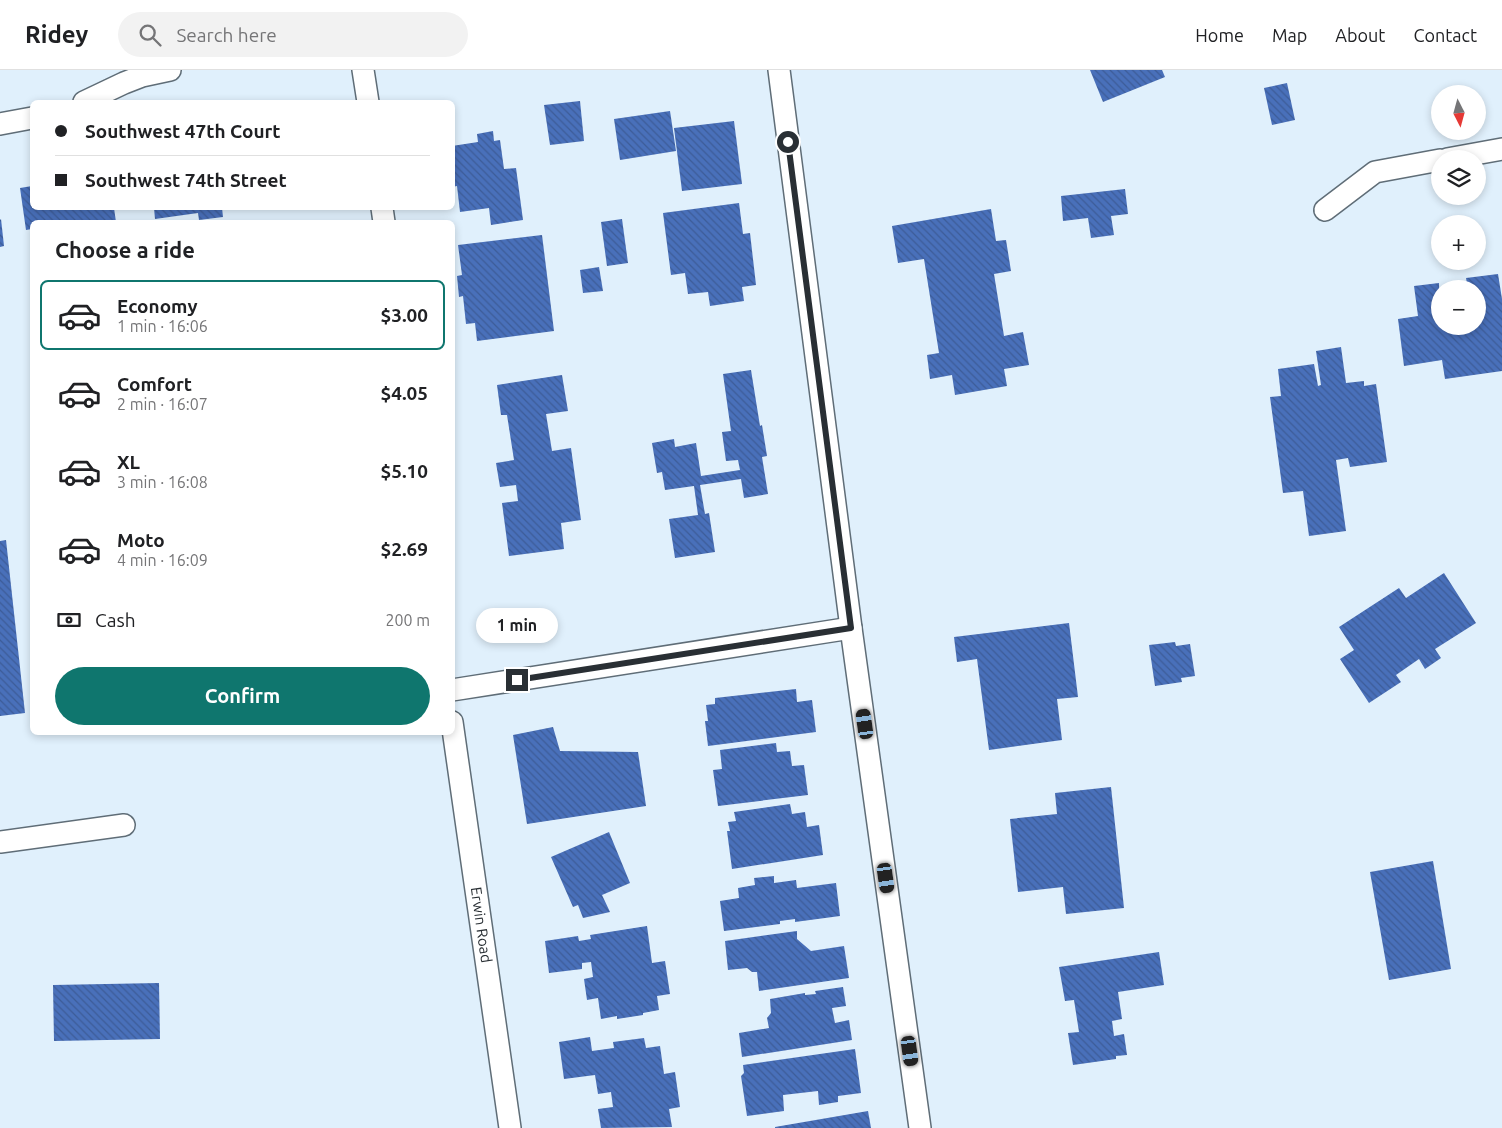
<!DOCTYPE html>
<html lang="en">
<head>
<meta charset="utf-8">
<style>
  :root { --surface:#fff; --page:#f2f2f2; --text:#202124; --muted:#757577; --line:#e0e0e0; --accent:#0f766e }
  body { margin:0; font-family:Ubuntu,sans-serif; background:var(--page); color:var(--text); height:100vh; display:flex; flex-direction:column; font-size:19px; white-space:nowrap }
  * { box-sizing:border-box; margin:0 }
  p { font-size:16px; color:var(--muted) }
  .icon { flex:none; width:28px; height:28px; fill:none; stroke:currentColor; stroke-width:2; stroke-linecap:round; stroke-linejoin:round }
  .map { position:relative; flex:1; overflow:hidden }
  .side { position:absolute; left:30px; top:150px; width:425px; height:515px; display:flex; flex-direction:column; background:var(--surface); border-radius:8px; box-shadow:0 2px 8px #0003 }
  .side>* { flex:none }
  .top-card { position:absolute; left:30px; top:30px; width:425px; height:110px; border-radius:8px; box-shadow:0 2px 8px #0003; display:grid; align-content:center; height:110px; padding:0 25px; background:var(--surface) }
  .needle { width:32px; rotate:174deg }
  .tools { position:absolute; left:1431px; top:15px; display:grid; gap:10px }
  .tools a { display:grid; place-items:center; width:55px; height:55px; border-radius:50%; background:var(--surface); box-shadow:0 2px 8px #0003; font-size:25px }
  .end { position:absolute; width:22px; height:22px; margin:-11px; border:6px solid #292f34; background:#fff; box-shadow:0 0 0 2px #fff }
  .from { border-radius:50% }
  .bubble { position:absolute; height:35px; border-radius:18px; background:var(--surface); box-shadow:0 2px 8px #0003; font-size:16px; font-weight:700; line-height:35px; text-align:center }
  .car { position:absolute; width:15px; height:30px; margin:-15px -8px; border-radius:6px; box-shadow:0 0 4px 1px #0007; background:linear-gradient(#222 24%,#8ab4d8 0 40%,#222 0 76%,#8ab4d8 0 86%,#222 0) }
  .top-card b { display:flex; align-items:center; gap:18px; height:48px; font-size:19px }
  .top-card b+b { border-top:1px solid var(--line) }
  .top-card i { width:12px; height:12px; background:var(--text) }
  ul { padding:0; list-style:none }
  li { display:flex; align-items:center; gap:15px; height:70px; margin:0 10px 8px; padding:0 15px; border:2px solid transparent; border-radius:8px }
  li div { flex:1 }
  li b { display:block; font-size:19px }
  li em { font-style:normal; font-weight:700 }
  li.on { border-color:var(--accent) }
  li>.icon { width:45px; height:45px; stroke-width:1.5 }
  h2 { padding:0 25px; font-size:22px; line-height:60px }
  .pay { display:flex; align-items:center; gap:12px; height:55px; padding:0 25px; font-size:19px }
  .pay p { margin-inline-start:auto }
  .button { display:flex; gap:10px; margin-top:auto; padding:10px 25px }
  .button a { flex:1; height:58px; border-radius:30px; background:var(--accent); color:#fff; font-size:20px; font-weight:700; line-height:58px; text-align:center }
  header { display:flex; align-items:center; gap:30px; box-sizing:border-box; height:70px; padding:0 25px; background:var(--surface); border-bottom:1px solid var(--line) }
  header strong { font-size:24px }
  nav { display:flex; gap:28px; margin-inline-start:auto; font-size:18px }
  .search { width:350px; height:45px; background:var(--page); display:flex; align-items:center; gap:12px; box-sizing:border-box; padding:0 18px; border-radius:28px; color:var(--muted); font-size:19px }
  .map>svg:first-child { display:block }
</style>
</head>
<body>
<header>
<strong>Ridey</strong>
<div class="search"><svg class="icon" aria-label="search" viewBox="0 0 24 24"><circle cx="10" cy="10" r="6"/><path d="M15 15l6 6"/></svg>Search here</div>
<nav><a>Home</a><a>Map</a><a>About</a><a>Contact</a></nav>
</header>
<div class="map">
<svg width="1502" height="1058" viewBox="0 0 1502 1058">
  <defs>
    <pattern id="building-back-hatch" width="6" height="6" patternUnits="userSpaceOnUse" patternTransform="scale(1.25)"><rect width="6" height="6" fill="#4970ba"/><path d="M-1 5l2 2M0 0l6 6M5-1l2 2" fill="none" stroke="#3d5c98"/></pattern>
  </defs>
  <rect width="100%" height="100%" fill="#e0f0fc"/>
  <g fill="url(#building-back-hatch)">
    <path d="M1090,0H1162L1165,7L1103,32Z"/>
    <path d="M1287,13L1295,50L1272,55L1264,18Z"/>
    <path d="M580,31L584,71L550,75L544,35Z"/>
    <path d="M670,41L676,81L620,90L614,49Z"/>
    <path d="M734,51L742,114L682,121L674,58Z"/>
    <path d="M493,61L494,71L500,70L504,99L516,98L523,150L491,155L489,138L460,142L457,116L452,117V76L478,72L477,64Z"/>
    <path d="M32,116V138H114L116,152H32V159L26,160L20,118Z"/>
    <path d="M1125,119L1128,144L1111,146L1114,165L1091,168L1088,148L1063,151L1061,126Z"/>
    <path d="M739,133L743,164L750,163L756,215L742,217L744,231L710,236L708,222L688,224L685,203L671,205L663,143Z"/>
    <path d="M154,138H222L223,147L199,150L198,143L155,149Z"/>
    <path d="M991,139L996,171L1006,170L1011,201L994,204L1004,266L1023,262L1029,295L1004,299L1007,316L955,325L952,305L930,309L927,285L939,283L924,189L898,193L892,156Z"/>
    <path d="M1,149L4,176L0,177V150Z"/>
    <path d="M622,149L628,193L607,196L601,152Z"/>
    <path d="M542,165L554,261L477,271L475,253L466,254L463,226L459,227L457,206L462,205L458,175Z"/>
    <path d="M599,197L603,221L583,223L580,200Z"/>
    <path d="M1498,204L1502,229V301L1445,309L1442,290L1404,296L1398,249L1418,246L1414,216L1439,213L1440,256H1478V219H1468L1466,208Z"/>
    <path d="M1341,277L1346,313L1364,311V316L1376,314L1387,392L1350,397L1348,388L1336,390L1346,461L1309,466L1303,421L1283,423L1270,327L1281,326L1278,299L1314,294L1318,316L1321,315L1316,281Z"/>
    <path d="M751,300L760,356L762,355L767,386L762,387L768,424L744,428L741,409L700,415L705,444L709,443L715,482L675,488L669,449L698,445L694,416L665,420L662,402L657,403L652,373L674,369L675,377L696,373L701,406L740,400L738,390L726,391L722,362L731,361L723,304Z"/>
    <path d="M562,305L568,341L546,344L552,381L571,378L581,450L561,453L564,479L509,486L502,433L518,431L516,415L500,417L496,393L514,390L507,345H501L497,315Z"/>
    <path d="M6,470L25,643L0,646V471Z"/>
    <path d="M1444,503L1476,553L1435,579L1441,588L1425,599L1419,589L1396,605L1401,612L1369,633L1340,589L1354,580L1339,557L1399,518L1406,528Z"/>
    <path d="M1069,553L1078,627L1057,629L1062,670L989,680L977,589L957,592L954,567Z"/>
    <path d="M1175,572L1176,576L1190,574L1195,606L1181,608L1182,612L1155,616L1149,575Z"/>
    <path d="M796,619L797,632L812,630L816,662L708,676L705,651H708L706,635L715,634V628Z"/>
    <path d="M553,657L560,681L638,682L646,736L527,754L513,665Z"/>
    <path d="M776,673L777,682L790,681L792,696L804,695L808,725L718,736L713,700L722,699L720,680Z"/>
    <path d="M1111,717L1124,838L1066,844L1063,817L1018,822L1010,749L1057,744L1055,723Z"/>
    <path d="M790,734L792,744L805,742L807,757L819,755L823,785L732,799L727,761H730L728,752L736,751L734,742Z"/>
    <path d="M609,762L630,813L602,825L610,842L583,848L578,835L573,837L551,787Z"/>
    <path d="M1433,791L1451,899L1389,910L1370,802Z"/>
    <path d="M774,806V813L796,810L797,818L836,813L840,846L795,852V849L780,851V854L724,861L720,831L739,828L738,818L755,815L754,808Z"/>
    <path d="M647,856L652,893L665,891L670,924L657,926L659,940L643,943V945L617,949V946L601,949L598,928L587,930L584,909L593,907L591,892L582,893V899L549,903L545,871L578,866L579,871L591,869L590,865Z"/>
    <path d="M797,861V869L811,881L844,876L849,908L759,921L757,902H752L747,898L728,900L725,871Z"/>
    <path d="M1159,882L1164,915L1118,922L1122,949L1112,951L1114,966L1124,964L1127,985L1116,986V989L1073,995L1068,963L1079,962L1074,930L1065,931L1059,897Z"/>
    <path d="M159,913L160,969L54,971L53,915Z"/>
    <path d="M843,917L846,936L832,938L835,953L849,950L852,970L742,987L739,963L769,958L767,948L771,943L770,929L805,923V925L816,924L815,921Z"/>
    <path d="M590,967L592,981L614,978L613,972L644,968L646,978L660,976L664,1004L675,1002L680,1037L669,1039L672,1057L601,1058L598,1039L613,1037L611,1022L598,1024L595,1005L564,1009L559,972Z"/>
    <path d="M855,979L861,1023L838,1026V1032L819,1035L818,1021L783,1025L784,1041L747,1046L741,1006L744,1003L743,995Z"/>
    <path d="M868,1041L871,1058H775V1057Z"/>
  </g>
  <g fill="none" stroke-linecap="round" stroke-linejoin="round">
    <defs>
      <g id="street">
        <path d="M363,0L368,32"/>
        <path d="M779,0L851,558L920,1058"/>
        <path d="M84,32L124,13L142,6L170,0"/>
        <path d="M0,54L32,48"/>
        <path d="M1447,89L1502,79"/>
        <path d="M382,138L384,152"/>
        <path d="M1325,140L1375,102L1440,90"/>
        <path d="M452,620L851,558"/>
        <path id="s1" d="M452,652L510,1058"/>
        <path d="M0,772L124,755"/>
      </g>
    </defs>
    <use href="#street" stroke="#5f6d77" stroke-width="24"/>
    <use href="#street" stroke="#fff" stroke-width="21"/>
  </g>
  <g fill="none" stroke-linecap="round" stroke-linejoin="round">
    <path stroke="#292f34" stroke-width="6" d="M517,610L851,558L788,72"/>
  </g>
  <g text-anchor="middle" stroke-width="5" stroke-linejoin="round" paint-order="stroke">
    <g font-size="15" fill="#292f34" stroke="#f8fbfd">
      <text dy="5" stroke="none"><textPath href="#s1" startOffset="205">Erwin Road</textPath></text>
    </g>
  </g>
</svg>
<div class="tools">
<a><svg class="needle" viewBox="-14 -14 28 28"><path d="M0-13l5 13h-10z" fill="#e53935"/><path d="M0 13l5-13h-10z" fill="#757577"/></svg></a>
<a><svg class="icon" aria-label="layers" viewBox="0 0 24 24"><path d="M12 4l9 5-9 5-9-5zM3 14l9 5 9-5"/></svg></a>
<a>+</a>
<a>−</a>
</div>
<i class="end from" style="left:788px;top:72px"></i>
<i class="end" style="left:517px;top:610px"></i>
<div class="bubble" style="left:476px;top:538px;width:82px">1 min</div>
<i class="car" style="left:865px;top:654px;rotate:352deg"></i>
<i class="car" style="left:886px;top:808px;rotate:172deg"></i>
<i class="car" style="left:910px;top:981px;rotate:172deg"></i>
<div class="top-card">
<b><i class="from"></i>Southwest 47th Court</b>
<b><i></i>Southwest 74th Street</b>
</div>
<section class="side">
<h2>Choose a ride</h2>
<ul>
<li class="on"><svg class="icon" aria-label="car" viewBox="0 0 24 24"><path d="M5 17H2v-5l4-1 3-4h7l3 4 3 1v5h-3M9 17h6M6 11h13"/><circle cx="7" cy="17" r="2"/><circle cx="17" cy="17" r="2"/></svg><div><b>Economy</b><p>1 min · 16:06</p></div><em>$3.00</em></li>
<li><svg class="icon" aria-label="car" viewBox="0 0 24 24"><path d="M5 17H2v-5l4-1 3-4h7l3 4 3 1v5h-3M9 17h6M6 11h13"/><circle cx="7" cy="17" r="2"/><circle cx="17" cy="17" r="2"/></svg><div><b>Comfort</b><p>2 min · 16:07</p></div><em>$4.05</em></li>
<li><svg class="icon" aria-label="car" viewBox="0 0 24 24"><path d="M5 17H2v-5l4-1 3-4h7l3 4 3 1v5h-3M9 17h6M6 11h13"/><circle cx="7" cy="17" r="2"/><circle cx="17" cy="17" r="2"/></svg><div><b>XL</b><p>3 min · 16:08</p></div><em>$5.10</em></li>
<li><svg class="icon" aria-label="car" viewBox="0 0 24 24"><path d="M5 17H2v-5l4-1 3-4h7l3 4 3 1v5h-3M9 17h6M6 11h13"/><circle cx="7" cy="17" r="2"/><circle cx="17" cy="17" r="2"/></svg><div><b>Moto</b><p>4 min · 16:09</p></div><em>$2.69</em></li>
</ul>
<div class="pay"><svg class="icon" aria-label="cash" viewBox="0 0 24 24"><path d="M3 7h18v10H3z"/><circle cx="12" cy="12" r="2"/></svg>Cash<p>200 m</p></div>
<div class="button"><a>Confirm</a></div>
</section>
</div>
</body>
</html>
